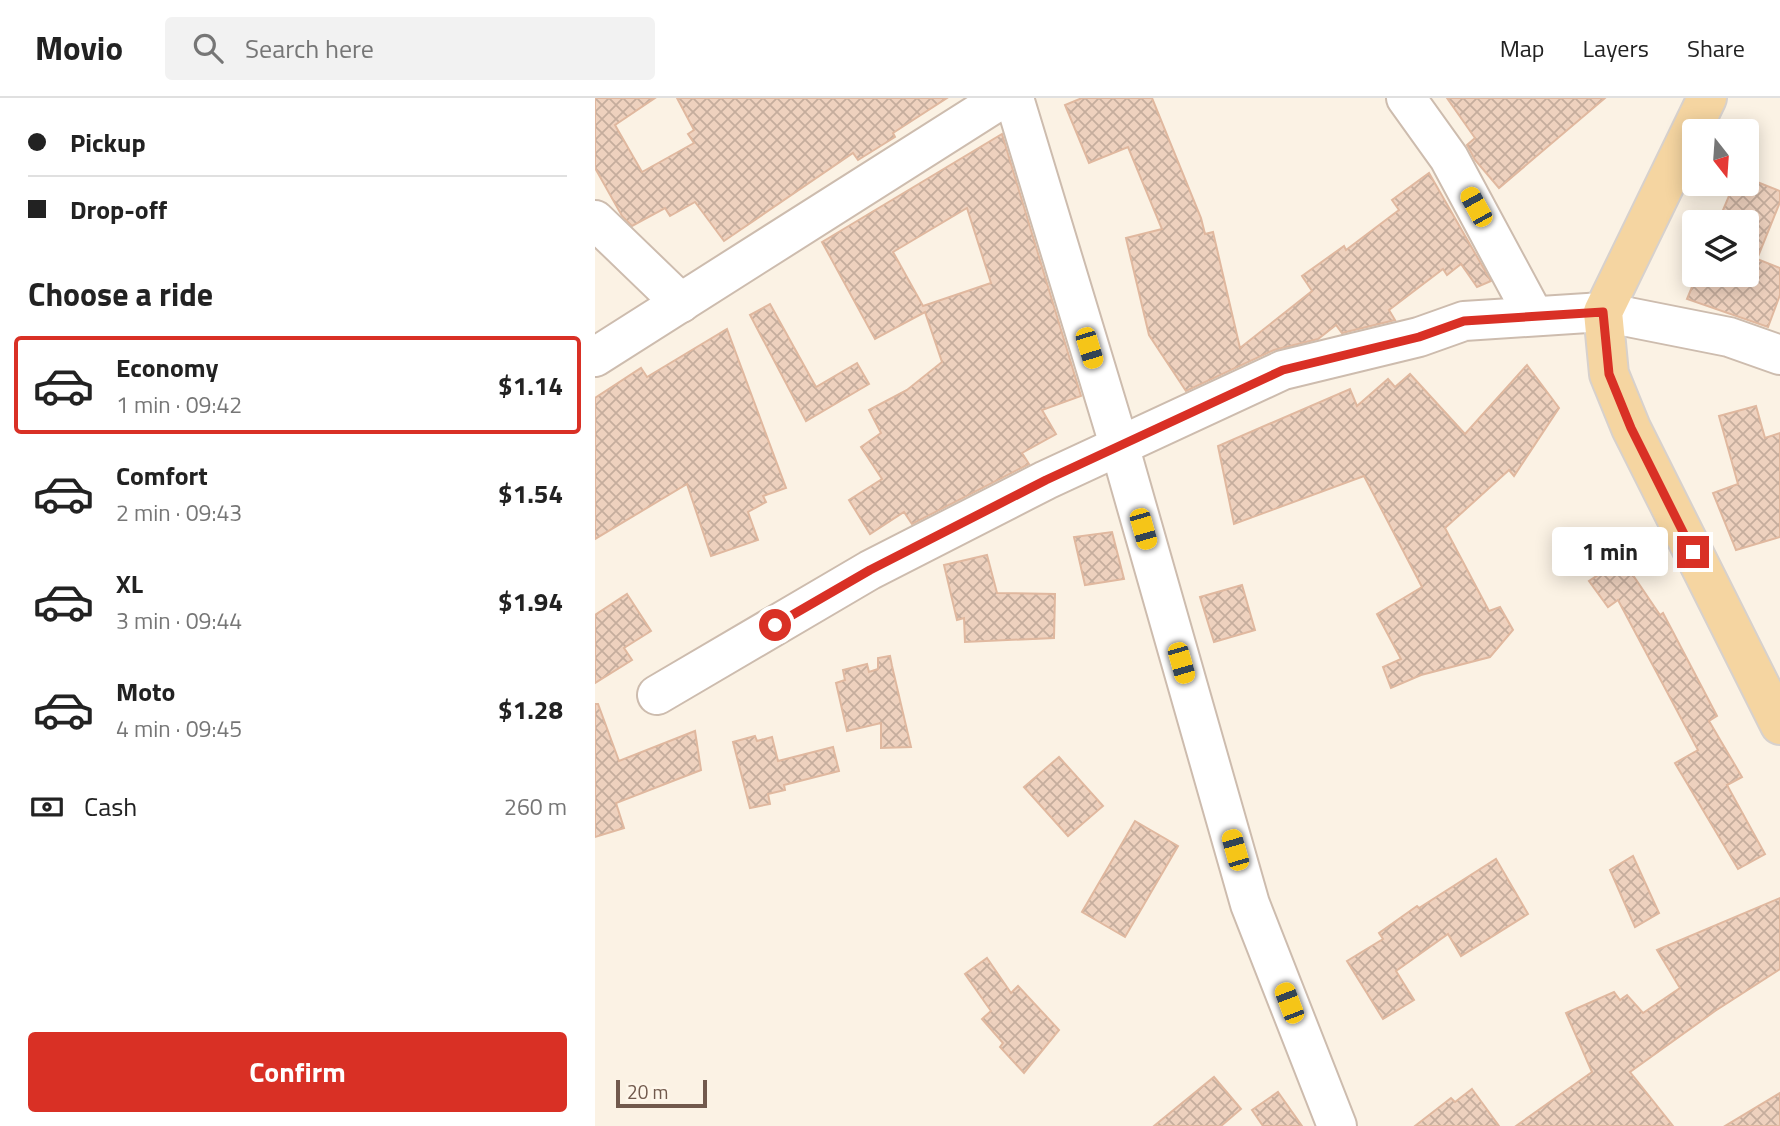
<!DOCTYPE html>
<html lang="en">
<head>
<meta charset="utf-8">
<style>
  :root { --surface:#fff; --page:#f2f2f2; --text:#222; --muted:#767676; --line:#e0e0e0; --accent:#d93025 }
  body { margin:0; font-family:"Titillium Web",sans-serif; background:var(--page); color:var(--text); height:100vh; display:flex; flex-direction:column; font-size:26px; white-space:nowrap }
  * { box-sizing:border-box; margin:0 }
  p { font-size:23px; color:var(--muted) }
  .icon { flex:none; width:38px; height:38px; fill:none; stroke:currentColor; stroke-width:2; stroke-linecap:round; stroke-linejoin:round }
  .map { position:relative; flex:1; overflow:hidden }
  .panel { display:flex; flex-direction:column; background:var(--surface); width:595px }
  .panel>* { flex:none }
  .guide { display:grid; align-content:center; height:154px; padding:0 28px; background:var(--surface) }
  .needle { width:46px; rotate:163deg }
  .fabs { position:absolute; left:1087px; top:21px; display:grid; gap:14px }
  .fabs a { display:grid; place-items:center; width:77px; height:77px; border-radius:7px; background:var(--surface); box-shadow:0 4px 18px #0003; font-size:35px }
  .scale { position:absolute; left:21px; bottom:18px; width:91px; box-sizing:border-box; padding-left:7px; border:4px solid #71594c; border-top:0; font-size:19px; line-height:24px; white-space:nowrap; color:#71594c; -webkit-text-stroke:5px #fef6ea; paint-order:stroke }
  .end { position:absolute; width:32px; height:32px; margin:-16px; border:9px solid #d93025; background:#fff; box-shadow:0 0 0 4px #fff }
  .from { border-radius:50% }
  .bubble { position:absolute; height:49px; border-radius:7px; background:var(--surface); box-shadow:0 4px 18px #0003; font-size:23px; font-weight:700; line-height:49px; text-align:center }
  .car { position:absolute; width:21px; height:42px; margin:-21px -10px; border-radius:9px; box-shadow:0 0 5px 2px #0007; background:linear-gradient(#f5c518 24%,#345 0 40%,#f5c518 0 76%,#345 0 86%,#f5c518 0) }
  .guide b { display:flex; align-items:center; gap:24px; height:66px; font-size:26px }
  .guide b+b { border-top:2px solid var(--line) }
  .guide i { width:18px; height:18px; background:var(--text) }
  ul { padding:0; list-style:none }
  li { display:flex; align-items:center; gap:21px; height:98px; margin:0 14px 10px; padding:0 14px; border:4px solid transparent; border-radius:7px }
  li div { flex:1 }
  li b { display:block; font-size:26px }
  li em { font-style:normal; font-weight:700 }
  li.active { border-color:var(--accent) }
  li>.icon { width:63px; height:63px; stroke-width:1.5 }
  h2 { padding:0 28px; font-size:32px; line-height:84px }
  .pay { display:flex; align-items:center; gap:18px; height:77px; padding:0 28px; font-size:26px }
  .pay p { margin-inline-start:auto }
  .cta { display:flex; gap:14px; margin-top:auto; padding:14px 28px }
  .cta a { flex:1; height:80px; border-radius:7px; background:var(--accent); color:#fff; font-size:28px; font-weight:700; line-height:80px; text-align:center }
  header { display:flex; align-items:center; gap:42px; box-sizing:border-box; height:98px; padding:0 35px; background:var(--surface); border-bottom:2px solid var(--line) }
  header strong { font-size:33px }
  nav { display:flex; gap:38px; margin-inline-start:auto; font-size:24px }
  .search { width:490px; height:63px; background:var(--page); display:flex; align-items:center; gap:18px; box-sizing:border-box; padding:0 24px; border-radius:7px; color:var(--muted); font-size:26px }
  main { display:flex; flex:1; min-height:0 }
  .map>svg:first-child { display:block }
</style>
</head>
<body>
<header>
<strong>Movio</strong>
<div class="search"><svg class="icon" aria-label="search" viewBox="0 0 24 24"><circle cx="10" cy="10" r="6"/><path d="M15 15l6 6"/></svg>Search here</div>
<nav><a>Map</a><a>Layers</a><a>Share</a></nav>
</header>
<main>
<section class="panel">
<div class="guide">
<b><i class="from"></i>Pickup</b>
<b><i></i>Drop-off</b>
</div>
<h2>Choose a ride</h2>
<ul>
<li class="active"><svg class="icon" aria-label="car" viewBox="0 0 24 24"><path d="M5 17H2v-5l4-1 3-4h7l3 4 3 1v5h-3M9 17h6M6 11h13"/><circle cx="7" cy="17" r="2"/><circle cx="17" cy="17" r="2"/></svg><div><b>Economy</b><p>1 min · 09:42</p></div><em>$1.14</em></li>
<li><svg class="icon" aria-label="car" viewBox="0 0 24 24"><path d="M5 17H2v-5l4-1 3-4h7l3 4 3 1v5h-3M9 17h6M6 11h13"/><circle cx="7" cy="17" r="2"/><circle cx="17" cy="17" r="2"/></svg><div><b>Comfort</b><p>2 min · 09:43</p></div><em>$1.54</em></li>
<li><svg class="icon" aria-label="car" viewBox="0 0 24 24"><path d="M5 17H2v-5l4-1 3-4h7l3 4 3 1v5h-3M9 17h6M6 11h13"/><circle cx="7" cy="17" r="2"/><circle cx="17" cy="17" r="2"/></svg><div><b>XL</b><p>3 min · 09:44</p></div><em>$1.94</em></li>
<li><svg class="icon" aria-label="car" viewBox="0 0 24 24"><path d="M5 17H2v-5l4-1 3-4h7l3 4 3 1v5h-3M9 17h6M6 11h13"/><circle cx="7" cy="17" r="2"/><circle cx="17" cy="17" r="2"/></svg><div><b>Moto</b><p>4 min · 09:45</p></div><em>$1.28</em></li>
</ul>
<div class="pay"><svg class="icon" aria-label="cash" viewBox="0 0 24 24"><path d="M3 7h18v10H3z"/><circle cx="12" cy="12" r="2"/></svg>Cash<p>260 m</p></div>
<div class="cta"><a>Confirm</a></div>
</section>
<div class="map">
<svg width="1185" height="1028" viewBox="0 0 1185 1028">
  <defs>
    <pattern id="building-cross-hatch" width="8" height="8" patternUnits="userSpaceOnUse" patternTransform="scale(1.75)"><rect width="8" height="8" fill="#eed1be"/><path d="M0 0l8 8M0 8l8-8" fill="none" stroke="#c5ad9d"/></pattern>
  </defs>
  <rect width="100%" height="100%" fill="#fbf2e4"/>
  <g fill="url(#building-cross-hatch)" stroke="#e0b89f" stroke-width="2" fill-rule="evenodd">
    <path d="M0,0H60L20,27L47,74L99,45L93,36L99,32L82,0H352L298,35L300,39L263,62L258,55L129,143L100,104L75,118L70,110L37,128L27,118L0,70Z"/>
    <path d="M487,0H557L606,120L610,136L618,134L645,250L717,193L707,178L749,148L751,152L804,112L797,102L834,75L896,183L882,189L866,166L852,177L848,171L794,212L800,222L747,235L741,227L723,241L679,252L591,293L554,237L531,140L567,131L533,49L494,65L470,7Z"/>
    <path d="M852,0H1010L904,90L880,62L872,47L880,40Z"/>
    <path d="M407,36L486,298L447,312L461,336L427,355L434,366L317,426L309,414L275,436L254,402L287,381L266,349L286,335L274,312L312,292L347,264L330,214L280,241L227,144ZM372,110L396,185L328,208L298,154Z"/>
    <path d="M1152,80L1185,93V104L1162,161L1185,170V197L1173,229L1092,201L1102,177H1152V124H1123L1139,86H1152Z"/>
    <path d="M175,206L221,289L262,265L274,286L211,323L155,217Z"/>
    <path d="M132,231L191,390L168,398L171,404L153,414L163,442L116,458L92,386L0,441V300L46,270L52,279Z"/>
    <path d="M932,267L964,310L919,378L914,372L850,430L894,513L905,509L918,532L895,559L826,577L796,590L788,569L806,561L782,516L827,489L769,378L639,426L623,348L755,291L762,308L793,281L800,289L815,276L870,336Z"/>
    <path d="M1161,308L1170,340L1185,335V439L1141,452L1118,395L1143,386L1124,318Z"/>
    <path d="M517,434L529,481L490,487L479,439Z"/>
    <path d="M392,457L402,495L460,496L459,540L370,544L369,520L362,522L349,467Z"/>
    <path d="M1027,461L1065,517L1068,515L1122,618L1114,623L1147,679L1132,687L1170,756L1143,771L1080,665L1103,652L1023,502L1013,509L994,483Z"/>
    <path d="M647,487L660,532L619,544L605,499Z"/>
    <path d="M32,496L56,533L29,550L37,562L0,585V517Z"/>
    <path d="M295,558L297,568L316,649L286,650V625L252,633L241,585L250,582L248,572L272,566L274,574L283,571V560Z"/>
    <path d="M0,606H3L24,663L100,633L106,672L21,705L29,730L0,739Z"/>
    <path d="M160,638L162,643L177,639L183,663L238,649L244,673L189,687L190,692L173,696L175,706L155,710L138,644Z"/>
    <path d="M464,659L508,708L473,738L429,689Z"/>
    <path d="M540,723L583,748L530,839L487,814Z"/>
    <path d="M1038,758L1064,815L1040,829L1015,772Z"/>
    <path d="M901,761L933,816L866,858L853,836L801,873L819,902L788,921L752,863L788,841L784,835L822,808L824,810Z"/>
    <path d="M1185,800V871L1120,913L1035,974L1078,1028H921L997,974L971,915L1019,894L1025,902L1032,897L1048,915L1085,890L1062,852Z"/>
    <path d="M392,860L416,895L423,888L464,932L429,975L405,949L408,945L387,921L396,913L370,876Z"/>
    <path d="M619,979L646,1011L626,1028H559Z"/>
    <path d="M877,991L904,1028H820L856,1000L860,1004Z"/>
    <path d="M683,994L707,1028H668L657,1012Z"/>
    <path d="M1185,995V1028H1130Z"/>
  </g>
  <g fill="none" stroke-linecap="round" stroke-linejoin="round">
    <defs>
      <g id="minor">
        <path d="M419,0L525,350L655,806L742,1028"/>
        <path d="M811,0L854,60L939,218"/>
        <path d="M0,122L86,205"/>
        <path d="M0,259L408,0"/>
        <path d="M62,597L275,472L451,382L688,272L824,239L869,223L1008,214L1134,239L1185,257"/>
      </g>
      <path id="major" d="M1112,0L1008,214L1014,276L1036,330L1185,627"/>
    </defs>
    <use href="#minor" stroke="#cdbcae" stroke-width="42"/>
    <use href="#major" stroke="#d7d1cd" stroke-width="42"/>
    <use href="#minor" stroke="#fff" stroke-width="38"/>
    <use href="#major" stroke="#f5d5a1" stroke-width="38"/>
  </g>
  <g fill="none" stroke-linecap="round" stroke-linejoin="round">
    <path stroke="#d93025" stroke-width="9" d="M180,527L275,472L451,382L688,272L824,239L869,223L1008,214L1014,276L1036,330L1098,454"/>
  </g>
</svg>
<div class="fabs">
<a><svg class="needle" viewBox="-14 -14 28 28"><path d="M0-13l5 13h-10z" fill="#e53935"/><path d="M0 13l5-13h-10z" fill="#767676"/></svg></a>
<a><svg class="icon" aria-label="layers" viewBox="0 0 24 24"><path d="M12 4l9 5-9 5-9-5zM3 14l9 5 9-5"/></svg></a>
</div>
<div class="scale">20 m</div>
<i class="end from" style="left:180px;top:527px"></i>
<i class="end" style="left:1098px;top:454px"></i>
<div class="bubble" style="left:957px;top:429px;width:116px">1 min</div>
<i class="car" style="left:881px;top:109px;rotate:331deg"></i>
<i class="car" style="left:494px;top:250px;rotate:163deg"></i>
<i class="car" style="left:548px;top:431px;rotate:164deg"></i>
<i class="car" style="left:586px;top:565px;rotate:164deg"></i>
<i class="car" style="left:640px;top:752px;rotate:344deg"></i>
<i class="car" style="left:694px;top:905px;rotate:339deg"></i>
</div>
</main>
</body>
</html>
